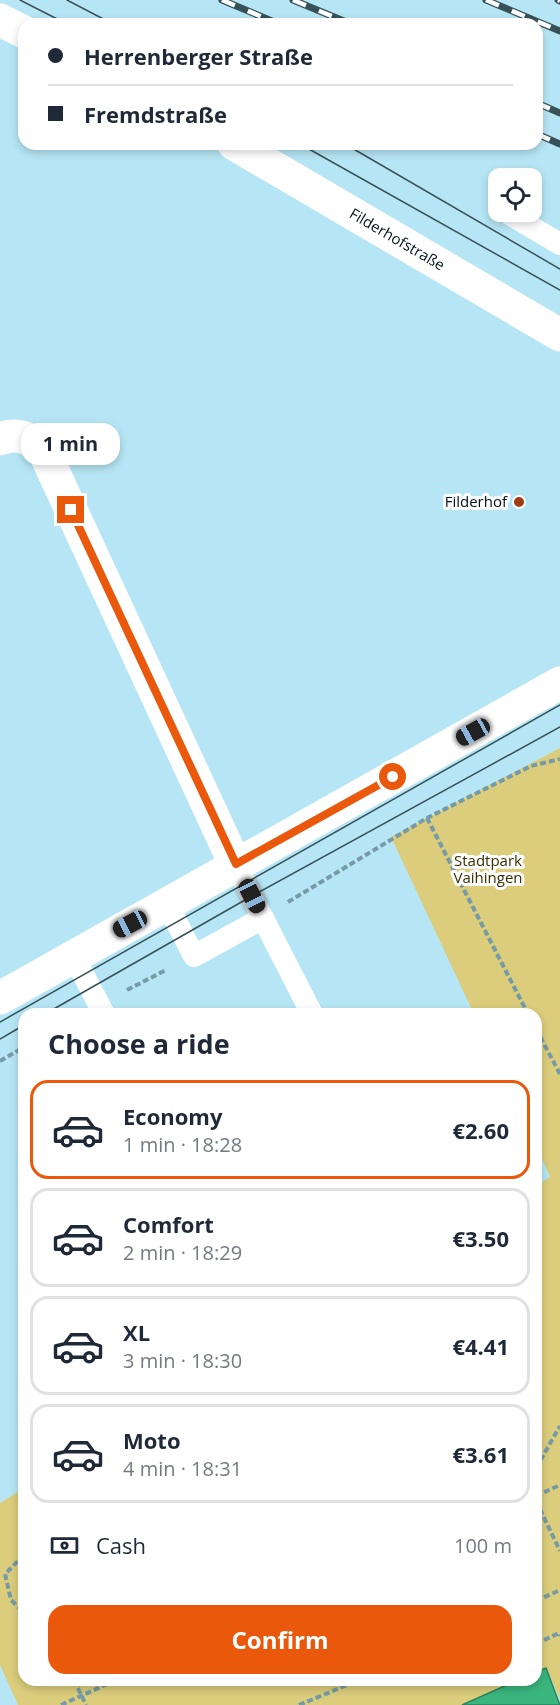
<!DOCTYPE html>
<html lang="en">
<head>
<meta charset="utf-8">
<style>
  :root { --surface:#fff; --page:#f2f2f3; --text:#1f2937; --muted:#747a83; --line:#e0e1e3; --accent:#ea580c }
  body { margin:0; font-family:"Open Sans",sans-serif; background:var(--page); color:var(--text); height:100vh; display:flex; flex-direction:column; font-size:22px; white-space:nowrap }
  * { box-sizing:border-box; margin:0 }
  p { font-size:20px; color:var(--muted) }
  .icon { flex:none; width:33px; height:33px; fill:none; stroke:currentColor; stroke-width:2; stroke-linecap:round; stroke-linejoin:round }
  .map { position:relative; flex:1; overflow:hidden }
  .panel { position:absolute; left:18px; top:1008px; width:524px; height:678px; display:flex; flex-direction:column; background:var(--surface); border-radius:18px; box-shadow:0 3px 9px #0003 }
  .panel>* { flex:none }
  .guide { position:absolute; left:18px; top:18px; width:525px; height:132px; border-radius:18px; box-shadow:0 3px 9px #0003; display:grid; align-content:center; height:132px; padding:0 30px; background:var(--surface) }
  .tools { position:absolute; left:488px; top:168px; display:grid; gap:12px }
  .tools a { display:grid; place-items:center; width:54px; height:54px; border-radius:12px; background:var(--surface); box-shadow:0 3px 9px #0003; font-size:30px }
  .end { position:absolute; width:27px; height:27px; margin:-14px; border:8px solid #ea580c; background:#fff; box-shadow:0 0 0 3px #fff }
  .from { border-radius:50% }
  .bubble { position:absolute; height:42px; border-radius:18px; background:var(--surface); box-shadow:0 3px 9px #0003; font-size:20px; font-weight:700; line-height:42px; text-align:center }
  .car { position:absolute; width:18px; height:36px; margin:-18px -9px; border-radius:8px; box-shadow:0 0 4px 2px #0007; background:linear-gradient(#222 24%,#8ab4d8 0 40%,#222 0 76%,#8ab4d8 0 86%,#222 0) }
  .guide b { display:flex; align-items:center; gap:21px; height:57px; font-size:22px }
  .guide b+b { border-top:2px solid var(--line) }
  .guide i { width:15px; height:15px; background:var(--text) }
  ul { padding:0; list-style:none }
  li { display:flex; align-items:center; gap:18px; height:99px; margin:0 12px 9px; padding:0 18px; border:3px solid var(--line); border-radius:18px }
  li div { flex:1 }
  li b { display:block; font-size:22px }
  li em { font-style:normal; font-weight:700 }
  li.on { border-color:var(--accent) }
  li>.icon { width:54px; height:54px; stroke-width:1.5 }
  h2 { padding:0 30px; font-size:27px; line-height:72px }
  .pay { display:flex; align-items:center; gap:15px; height:66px; padding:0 30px; font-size:22px }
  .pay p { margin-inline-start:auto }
  .cta { display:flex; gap:12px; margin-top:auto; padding:12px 30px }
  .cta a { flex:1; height:69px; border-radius:18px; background:var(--accent); color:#fff; font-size:24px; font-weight:700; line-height:69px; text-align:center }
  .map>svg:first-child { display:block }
</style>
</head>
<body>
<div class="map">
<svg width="560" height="1705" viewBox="0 0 560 1705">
  <rect width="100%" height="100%" fill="#b6e6f5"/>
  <g fill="#dbcd7c">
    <path d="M560,748V1699L546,1668L536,1672V1186L550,1177L536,1145V1014H474L391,837Z"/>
    <path d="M24,1488V1680H518L462,1705H18L0,1665V1503Z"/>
  </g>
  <path fill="#3ab57e" stroke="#29845f" stroke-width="1.5" d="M546,1668L560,1705H462L518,1680H536V1672Z"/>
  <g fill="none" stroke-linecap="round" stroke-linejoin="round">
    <g stroke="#769ba7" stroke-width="4" stroke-dasharray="6 3" stroke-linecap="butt">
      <path d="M427,818L528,1014"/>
      <path d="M288,902L427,818L531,766L560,759"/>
      <path d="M127,990L166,970"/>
      <path d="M536,1029L560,1074"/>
      <path d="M0,1061L24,1047"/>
      <path d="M536,1468L560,1426"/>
      <path d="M536,1496L560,1485"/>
      <path d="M536,1501L560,1551"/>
      <path d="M24,1555L5,1574L11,1600L24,1612"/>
      <path d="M536,1601L560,1590"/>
      <path d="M536,1644L559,1633L560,1636"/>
      <path d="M74,1680L86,1705"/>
      <path d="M61,1705L116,1680"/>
      <path d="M299,1705L359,1680"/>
    </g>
    <g stroke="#fff" stroke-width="22">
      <path d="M511,215L560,244"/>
      <path d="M235,864L312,1014"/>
      <path d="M167,904L194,956L263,918"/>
      <path d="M73,955L104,1014"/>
    </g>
    <g stroke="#fff" stroke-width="33">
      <path d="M0,439C16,432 28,438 42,447L235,864"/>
      <path d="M0,998L560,683"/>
    </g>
    <g stroke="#fff" stroke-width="33">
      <path d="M0,20L24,32"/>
      <path id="s1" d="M234,144L560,335"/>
    </g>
    <g stroke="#375159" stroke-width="1.5">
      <path d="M20,0L67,24"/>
      <path d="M67,0L113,24"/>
      <path d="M300,144L560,290"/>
      <path d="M345,144L560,269"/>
      <path d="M45,1014L252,896L560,727"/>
      <path d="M0,1022L560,705"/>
      <path d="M0,1039L24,1025"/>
    </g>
    <defs>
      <g id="rail">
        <path d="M222,0L279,24"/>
        <path d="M293,0L351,24"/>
        <path d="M486,0L560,31"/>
        <path d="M558,0L560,1"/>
        <path d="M537,103L560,113"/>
        <path d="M537,134L560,144"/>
      </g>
    </defs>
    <use href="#rail" stroke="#375159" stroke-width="7"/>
    <use href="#rail" stroke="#fefefe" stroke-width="4.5" stroke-dasharray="14" stroke-linecap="butt"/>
  </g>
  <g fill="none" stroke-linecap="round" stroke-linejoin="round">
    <path stroke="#ea580c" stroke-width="8" d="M71,510L236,864L393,777"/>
  </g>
  <circle fill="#a13c12" stroke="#fefefe" stroke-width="2" cx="519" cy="502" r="6"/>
  <g text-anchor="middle" stroke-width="6" stroke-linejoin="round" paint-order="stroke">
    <g font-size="15" fill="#021318" stroke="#fefefe">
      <text dy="5" stroke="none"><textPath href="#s1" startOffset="189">Filderhofstraße</textPath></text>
    </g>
    <g font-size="15" fill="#021318" stroke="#fefefe" text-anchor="end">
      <text x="507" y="507">Filderhof</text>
    </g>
    <g font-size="15" fill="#383000" stroke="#fefefe">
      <text x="488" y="866">Stadtpark<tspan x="488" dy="17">Vaihingen</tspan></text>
    </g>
  </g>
</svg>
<div class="tools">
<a><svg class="icon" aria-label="locate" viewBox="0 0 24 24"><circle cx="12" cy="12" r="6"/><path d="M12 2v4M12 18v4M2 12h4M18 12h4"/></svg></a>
</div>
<i class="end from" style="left:393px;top:777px"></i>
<i class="end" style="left:71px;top:510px"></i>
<div class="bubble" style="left:21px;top:423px;width:99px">1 min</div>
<i class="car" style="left:473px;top:732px;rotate:241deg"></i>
<i class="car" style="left:252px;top:896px;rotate:153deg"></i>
<i class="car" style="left:130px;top:924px;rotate:242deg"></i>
<div class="guide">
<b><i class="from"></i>Herrenberger Straße</b>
<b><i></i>Fremdstraße</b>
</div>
<section class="panel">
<h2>Choose a ride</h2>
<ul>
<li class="on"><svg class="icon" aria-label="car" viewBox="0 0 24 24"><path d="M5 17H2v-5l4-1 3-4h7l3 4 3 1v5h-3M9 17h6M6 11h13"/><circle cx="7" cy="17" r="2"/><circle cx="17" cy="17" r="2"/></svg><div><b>Economy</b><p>1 min · 18:28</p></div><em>€2.60</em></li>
<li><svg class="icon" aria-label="car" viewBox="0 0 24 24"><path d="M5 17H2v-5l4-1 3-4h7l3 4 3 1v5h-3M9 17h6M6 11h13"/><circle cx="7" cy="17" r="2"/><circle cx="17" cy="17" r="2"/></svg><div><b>Comfort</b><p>2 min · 18:29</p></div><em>€3.50</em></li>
<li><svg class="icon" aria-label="car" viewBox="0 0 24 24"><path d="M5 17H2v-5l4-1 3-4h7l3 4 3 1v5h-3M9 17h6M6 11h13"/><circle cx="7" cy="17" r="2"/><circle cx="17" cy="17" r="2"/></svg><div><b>XL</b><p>3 min · 18:30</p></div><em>€4.41</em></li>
<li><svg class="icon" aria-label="car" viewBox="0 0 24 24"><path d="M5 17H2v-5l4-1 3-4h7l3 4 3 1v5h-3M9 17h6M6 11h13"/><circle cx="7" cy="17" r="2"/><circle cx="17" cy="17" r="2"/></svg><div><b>Moto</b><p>4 min · 18:31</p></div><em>€3.61</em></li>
</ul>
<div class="pay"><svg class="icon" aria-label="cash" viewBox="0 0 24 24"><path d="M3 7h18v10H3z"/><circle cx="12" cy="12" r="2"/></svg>Cash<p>100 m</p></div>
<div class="cta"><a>Confirm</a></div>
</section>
</div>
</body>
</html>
